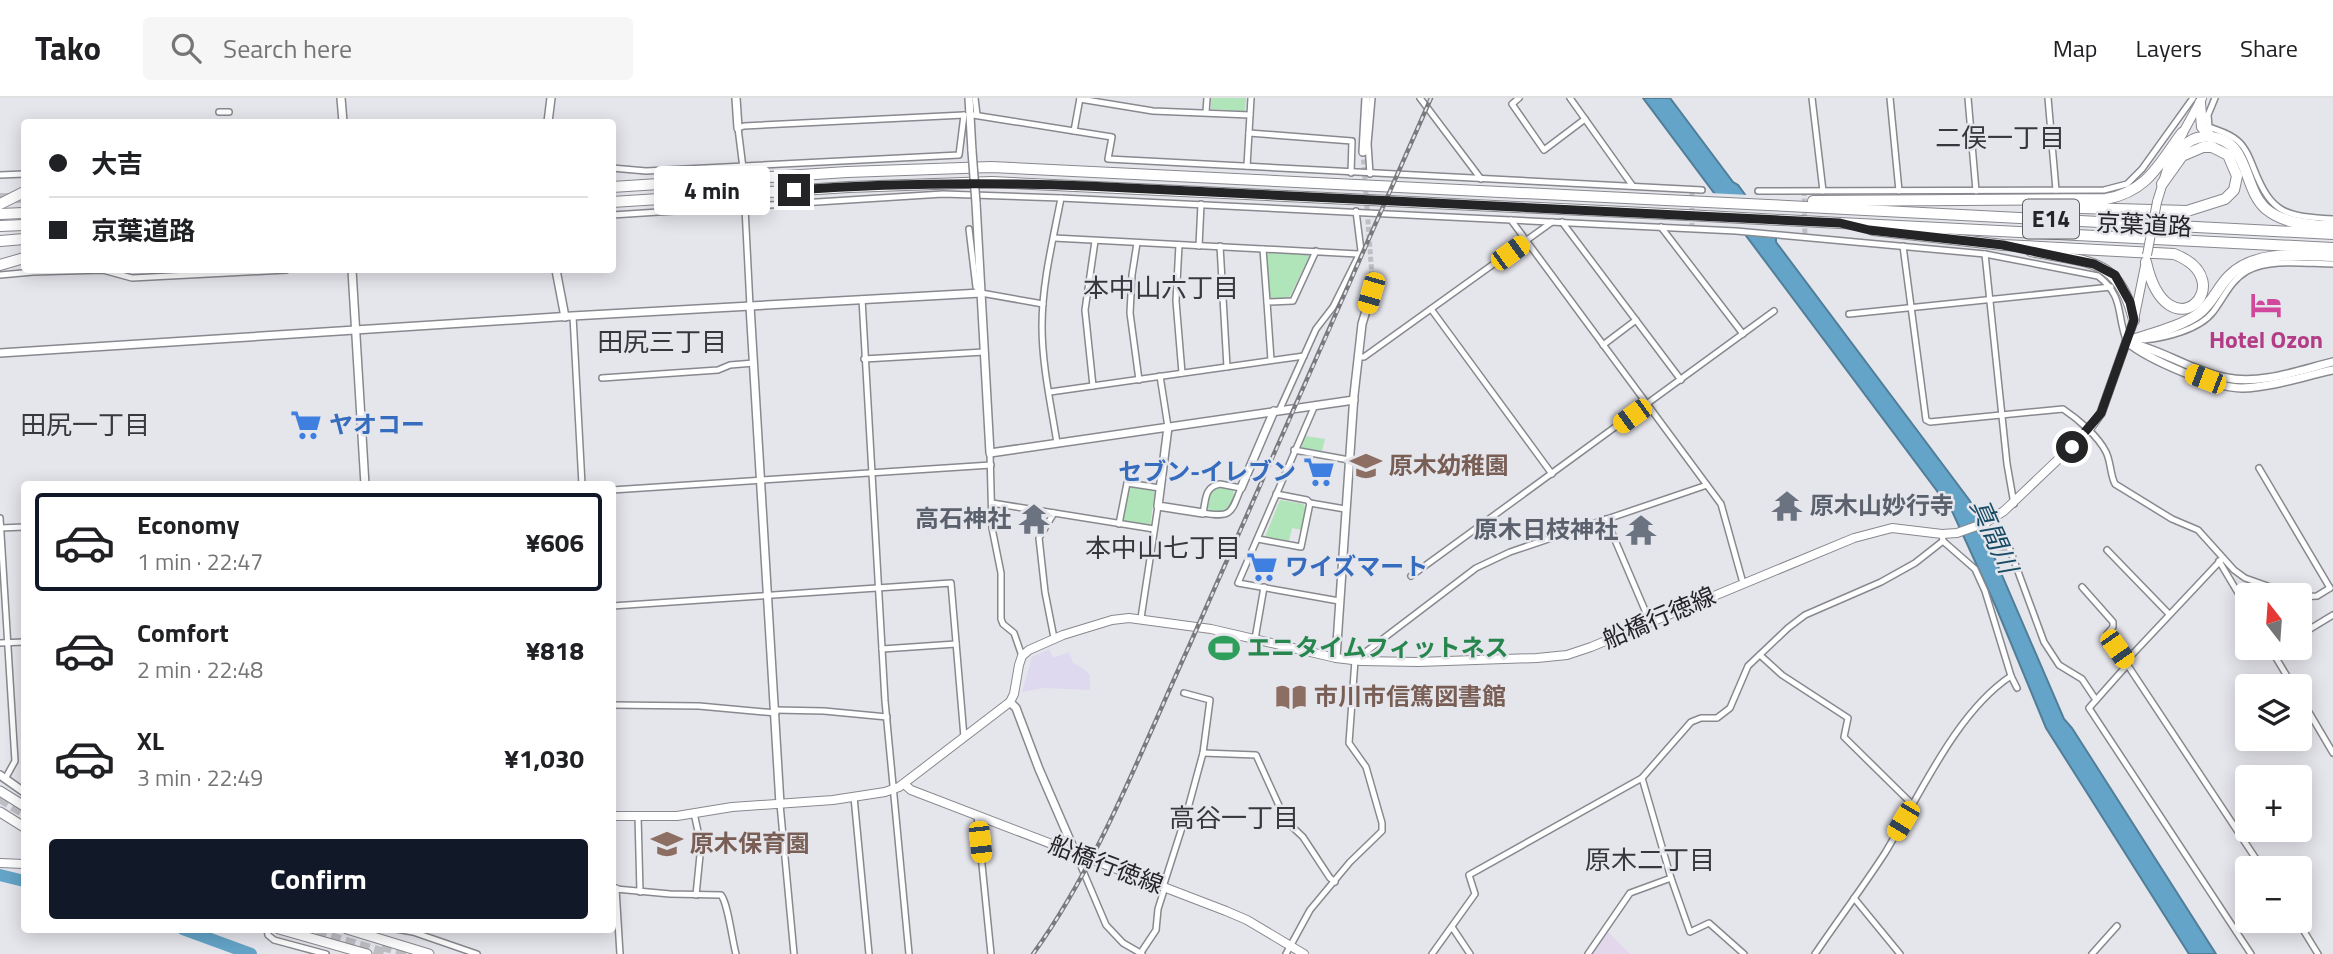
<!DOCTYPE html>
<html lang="en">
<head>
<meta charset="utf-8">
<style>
  :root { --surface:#fff; --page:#f6f6f6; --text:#202124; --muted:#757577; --line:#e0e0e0; --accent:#111827 }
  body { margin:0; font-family:"Titillium Web","Noto Sans JP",sans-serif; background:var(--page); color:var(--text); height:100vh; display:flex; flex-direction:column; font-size:26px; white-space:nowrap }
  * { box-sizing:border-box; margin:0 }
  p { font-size:23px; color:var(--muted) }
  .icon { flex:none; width:38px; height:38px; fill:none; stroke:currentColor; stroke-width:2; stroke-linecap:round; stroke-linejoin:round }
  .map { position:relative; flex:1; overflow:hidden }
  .sheet { position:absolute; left:21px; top:383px; width:595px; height:452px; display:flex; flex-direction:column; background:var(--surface); border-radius:7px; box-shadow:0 4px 18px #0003 }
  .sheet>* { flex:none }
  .top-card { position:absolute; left:21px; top:21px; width:595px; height:154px; border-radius:7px; box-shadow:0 4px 18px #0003; display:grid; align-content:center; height:154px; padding:0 28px; background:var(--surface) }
  .needle { width:46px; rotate:343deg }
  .controls { position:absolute; left:2235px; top:485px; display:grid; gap:14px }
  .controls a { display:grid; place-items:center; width:77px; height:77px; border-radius:7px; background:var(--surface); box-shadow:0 4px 18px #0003; font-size:35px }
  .end { position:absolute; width:32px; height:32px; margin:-16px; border:9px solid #242427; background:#fff; box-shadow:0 0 0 4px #fff }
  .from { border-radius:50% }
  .bubble { position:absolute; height:49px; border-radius:7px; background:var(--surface); box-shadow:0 4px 18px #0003; font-size:23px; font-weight:700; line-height:49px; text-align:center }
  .car { position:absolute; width:21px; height:42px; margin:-21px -10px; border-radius:9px; box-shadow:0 0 5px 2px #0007; background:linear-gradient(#f5c518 24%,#345 0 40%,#f5c518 0 76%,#345 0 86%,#f5c518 0) }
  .top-card b { display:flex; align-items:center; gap:24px; height:66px; font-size:26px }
  .top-card b+b { border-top:2px solid var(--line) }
  .top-card i { width:18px; height:18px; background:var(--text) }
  ul { padding:12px 0 0; list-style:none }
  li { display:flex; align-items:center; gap:21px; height:98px; margin:0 14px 10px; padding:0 14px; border:4px solid transparent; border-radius:7px }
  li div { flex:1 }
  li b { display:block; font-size:26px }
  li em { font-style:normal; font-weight:700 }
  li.current { border-color:var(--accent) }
  li>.icon { width:63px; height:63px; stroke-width:1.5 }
  .action { display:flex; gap:14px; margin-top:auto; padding:14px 28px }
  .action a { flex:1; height:80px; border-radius:7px; background:var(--accent); color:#fff; font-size:28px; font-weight:700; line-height:80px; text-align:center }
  header { display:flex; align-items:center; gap:42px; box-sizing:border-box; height:98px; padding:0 35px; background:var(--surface); border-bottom:2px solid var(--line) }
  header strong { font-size:33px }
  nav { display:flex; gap:38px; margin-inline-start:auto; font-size:24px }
  .search { width:490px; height:63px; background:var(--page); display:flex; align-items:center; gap:18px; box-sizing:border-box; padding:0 24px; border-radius:7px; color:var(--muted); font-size:26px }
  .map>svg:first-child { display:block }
</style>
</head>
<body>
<header>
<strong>Tako</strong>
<div class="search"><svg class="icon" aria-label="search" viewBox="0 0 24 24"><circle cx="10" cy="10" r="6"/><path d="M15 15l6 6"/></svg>Search here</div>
<nav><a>Map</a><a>Layers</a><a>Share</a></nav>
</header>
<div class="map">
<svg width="2333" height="856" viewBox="0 0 2333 856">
  <rect width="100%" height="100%" fill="#e5e5ec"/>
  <path fill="#ded9ee" d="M1049,551L1053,560L1069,554L1073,565L1081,569L1090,577V592L1044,590L1022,594L1032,559Z"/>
  <path fill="#e3d7eb" d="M1608,834L1630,856H1593Z"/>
  <g fill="#b0e4b9">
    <path d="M1211,0H1246L1245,13L1211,11Z"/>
    <path d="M1269,155L1308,156L1309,159L1289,200L1272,201L1270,198L1267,157Z"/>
    <path d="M1305,338L1325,341L1322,353L1303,350L1301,347Z"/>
    <path d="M1131,387L1155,391L1150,429L1124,425L1123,423L1128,389Z"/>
    <path d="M1221,389L1233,392C1237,408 1225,418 1209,413L1207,406L1210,394Z"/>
    <path d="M1280,402L1303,406L1306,410L1302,432L1292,430L1289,443L1265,439Z"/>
  </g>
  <path fill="#64a4c8" stroke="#517e98" stroke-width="2" d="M1643,0H1670L1733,84L1738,87L1776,139V144L1970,403L2064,621L2072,630L2216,856H2189L2046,630L1996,509L1952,413Z"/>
  <path fill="#e5e5ec" d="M1709,95L1749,97L1775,133L1736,131Z"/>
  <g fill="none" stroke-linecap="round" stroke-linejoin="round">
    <g stroke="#64a4c8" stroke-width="12">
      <path d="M0,777L24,783"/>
      <path d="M183,831L251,856"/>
    </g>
    <g stroke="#bebec5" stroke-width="5" stroke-dasharray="5 2.5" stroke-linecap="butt">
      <path d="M1363,54L1372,179"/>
      <path d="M1804,93L1805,140"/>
      <path d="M1692,130V92"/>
    </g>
    <g stroke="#bebec5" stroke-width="10" stroke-dasharray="10 5" stroke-linecap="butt">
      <path d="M0,100H24"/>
      <path d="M0,700L24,715"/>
      <path d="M302,831L388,856"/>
      <path d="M382,848L410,856"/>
    </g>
    <defs>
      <g id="minor">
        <path d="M975,0L977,17"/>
        <path d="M1420,0L1481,81"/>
        <path d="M1519,0L1512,6L1544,52L1585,21"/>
        <path d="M1570,0L1632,87"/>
        <path d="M1812,0L1823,93"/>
        <path d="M1890,0L1899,93"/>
        <path d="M1968,0L1976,93"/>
        <path d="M2048,0L2056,92"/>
        <path d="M2215,0L2208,17L2209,29C2219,33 2229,35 2238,43C2246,50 2250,61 2254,71C2272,117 2286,118 2333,121"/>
        <path d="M1080,1L1153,13L1250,17"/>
        <path d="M219,14H229"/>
        <path d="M1206,14L1207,0"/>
        <path d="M973,17L1112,39L1108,61L1702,92"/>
        <path d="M1074,33L1080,0"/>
        <path d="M1249,35L1352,43L1351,75"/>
        <path d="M1247,68L1251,0"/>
        <path d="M612,70L646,73L959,57L964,17"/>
        <path d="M743,70L738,30L744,28L964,17"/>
        <path d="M1370,76L1368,46L1372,0"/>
        <path d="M0,77L24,76"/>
        <path d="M1758,93L2104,92L2127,86L2142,71L2193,0"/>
        <path d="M745,110L750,208"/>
        <path d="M612,117L943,96L1061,100L1736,133L1985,156L2098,178C2125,199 2116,217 2127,244"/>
        <path d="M1511,122L1721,406L1743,485"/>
        <path d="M1562,124L1681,282"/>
        <path d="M1661,129L1743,236"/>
        <path d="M969,131L976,189L981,195L1043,206"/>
        <path d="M1054,140L1358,156"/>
        <path d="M1137,145L1132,177L1130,215L1139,282"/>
        <path d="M1179,147L1176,203L1182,275"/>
        <path d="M1199,148L1201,106"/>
        <path d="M1220,148L1227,269"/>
        <path d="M1903,148L1926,322L1930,324L2063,311C2078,321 2098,338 2106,354C2111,364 2110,376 2115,386L2172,421L2198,432L2234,472L2245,480L2293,497"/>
        <path d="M1263,151L1267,204"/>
        <path d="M1985,156L2007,366L2014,406"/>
        <path d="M0,177L33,174L103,172L132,180L286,172"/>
        <path d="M862,201L885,603L909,856"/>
        <path d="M1431,211L1552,376"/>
        <path d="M1849,216L2111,189"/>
        <path d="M573,218L582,387"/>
        <path d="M2144,242C2165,240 2199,232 2213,214C2224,200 2230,183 2247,173C2271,160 2307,166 2333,166"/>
        <path d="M1603,247L1636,222"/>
        <path d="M1358,259H1364L1552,124"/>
        <path d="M864,261L984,254"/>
        <path d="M1271,262L1267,204L1293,203L1316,153"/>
        <path d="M1160,278L1168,329"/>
        <path d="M602,280L718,272L730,267L754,265"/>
        <path d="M1093,288L1085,212L1095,143"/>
        <path d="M1050,294L1304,258"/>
        <path d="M1315,307L1238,485L1339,503"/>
        <path d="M1279,313L1316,231L1333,209L1361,153L1356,113"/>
        <path d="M1057,345C1051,307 1042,267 1042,228C1042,185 1053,142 1061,100"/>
        <path d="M1294,352L1349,362"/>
        <path d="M990,355L992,430L1001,475V521L1003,526L1014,535L1022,558"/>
        <path d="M2259,370L2330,490"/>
        <path d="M1220,386L1241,390C1231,415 1232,420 1203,415C1206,402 1204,389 1220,386Z"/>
        <path d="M612,392L991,367"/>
        <path d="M1276,396L1307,402L1310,405L1345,411"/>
        <path d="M992,405L1154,431"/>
        <path d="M0,420L15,663L5,681"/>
        <path d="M1606,421L1650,524"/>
        <path d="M1985,425L1996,448L2009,449L2044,544L2059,567L2082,581L2096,602"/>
        <path d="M1119,426L1127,385L1160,390"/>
        <path d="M0,430L24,429"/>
        <path d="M1258,441L1301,449L1310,405"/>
        <path d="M2107,452L2169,516"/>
        <path d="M2223,460L2128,561V566L2089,610L2251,856"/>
        <path d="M2219,463L2247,510"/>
        <path d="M1411,478L1774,213"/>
        <path d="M2082,489L2113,524V529L2107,536L2262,770"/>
        <path d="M2300,499L2317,498L2330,490"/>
        <path d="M612,508L951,485L964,639"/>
        <path d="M1141,520L1158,408"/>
        <path d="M2300,537L2333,517"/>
        <path d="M1054,540L1045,494L1039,440L1054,415"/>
        <path d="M1255,541L1264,489"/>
        <path d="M0,545L24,544"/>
        <path d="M2270,550L2293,588"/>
        <path d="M882,551L956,546"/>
        <path d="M1760,557L1782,577L1848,620L1844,639L1913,707"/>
        <path d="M1361,563L1363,556L1476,470L1510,454L1707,387"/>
        <path d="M2011,578L2017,590"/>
        <path d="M2300,599L2333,655"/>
        <path d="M612,607L699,608L776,615"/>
        <path d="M775,612L824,613L887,619"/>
        <path d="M1203,655L1256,657L1286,723L1303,739L1330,780L1335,784"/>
        <path d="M1642,680L1671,780L1690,834L1709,825L1744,856"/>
        <path d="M854,699L869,856"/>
        <path d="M780,706L794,856"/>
        <path d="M694,715L701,747L696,797"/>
        <path d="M977,717L991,856"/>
        <path d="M638,718L640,794"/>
        <path d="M1075,754L1106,827L1123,845L1142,856"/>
        <path d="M1163,789L1187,714L1203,655L1210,602L1184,595"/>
        <path d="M1854,800L1900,856"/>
        <path d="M2297,822L2318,856"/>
        <path d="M1452,829L1470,856"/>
        <path d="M267,831L268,837L274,842L326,856"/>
        <path d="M396,831L413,834L477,856"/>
        <path d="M620,856L616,791L670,796L721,797C728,805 732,842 736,856"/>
        <path d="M1140,856L1156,832L1158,811L1165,789"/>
        <path d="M1286,856L1310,812L1350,764L1382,733V725L1366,669L1349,645L1355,562"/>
        <path d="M1432,856L1475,796L1469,777L1642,680L1691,624L1701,620H1717L1730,610L1748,568L1788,530L1805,517L1881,484L1915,465L1943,443L1942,436"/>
        <path d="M1588,856L1630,795L1671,780"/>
        <path d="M1815,856C1838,822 1863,789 1885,755C1919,699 1956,614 2011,578L1985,493L1975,471L1943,443"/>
        <path d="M2092,856L2117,828"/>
      </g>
      <g id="tertiary">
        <path d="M341,0L343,24"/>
        <path d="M736,0L738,30"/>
        <path d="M969,0L972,53"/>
        <path d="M548,24L551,0"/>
        <path d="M1363,54L1366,0"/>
        <path d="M976,105L990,355L1354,302"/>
        <path d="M352,172L365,387"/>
        <path d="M556,172L565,219"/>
        <path d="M750,208L780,706"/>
        <path d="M2127,244C2149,262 2214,290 2242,290C2273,289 2304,278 2333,272"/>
        <path d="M2131,245C2164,253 2194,274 2227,280C2261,287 2300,272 2333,264"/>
        <path d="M0,255L572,218L981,195"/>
        <path d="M1168,329L1158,408L1203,415"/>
        <path d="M1241,390L1274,313"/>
        <path d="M1336,560L1354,297L1362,226L1371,196L1372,179"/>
        <path d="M1010,604L1016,610L1039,671L1075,754"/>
        <path d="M0,677L24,694"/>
        <path d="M612,790L616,791"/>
      </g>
      <g id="secondary">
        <path d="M2180,40L2202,0"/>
        <path d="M2157,104L2171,58"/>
        <path d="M904,686L911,692L1226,813L1247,822L1304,856"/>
        <path d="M612,718H677L732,709L833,702L885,694L899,689L1010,604L1014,596L1019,567L1022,558L1029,552L1063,537L1112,522L1129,520L1211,531L1336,560L1361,563L1418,564L1537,560L1567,557L1591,549L1854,440L1892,430L1942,436L1957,435L1985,425L2004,413L2088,333L2101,315L2134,222L2146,163"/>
        <path d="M0,765L24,766"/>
      </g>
      <g id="trunk">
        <path d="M0,693L24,708"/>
        <path d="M0,714L24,729"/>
        <path d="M279,831L367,856"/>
        <path d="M347,831L429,856"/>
      </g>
      <g id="motorway">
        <path d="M2200,5L2202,29L2211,39"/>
        <path d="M2171,62C2182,49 2191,37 2210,39C2250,42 2242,90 2266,111C2284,126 2311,128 2333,128"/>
        <path d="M612,89L847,74L991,69L1686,103"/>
        <path d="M1813,103L2106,101C2148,93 2159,66 2182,35"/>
        <path d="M612,104L849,89L992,84L1686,117"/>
        <path d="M0,106L24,94"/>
        <path d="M1768,107L2333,136"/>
        <path d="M2046,109L2187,113L2225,101L2234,92L2237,78L2228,57L2212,49H2203L2182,58L2162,86"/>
        <path d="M0,116L24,115"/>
        <path d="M1840,125L2333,150"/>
        <path d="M0,128L24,127"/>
        <path d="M1873,132L2003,147L2174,156C2244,183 2168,260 2146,164"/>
        <path d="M0,143L24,141"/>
        <path d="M2031,153C2087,165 2119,158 2134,222"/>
        <path d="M0,167L24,160"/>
        <path d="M2127,244C2149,236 2180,229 2198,216C2212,206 2217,190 2229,178C2254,152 2300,157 2333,158"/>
      </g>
    </defs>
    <use href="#minor" stroke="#88898f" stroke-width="8"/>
    <use href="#tertiary" stroke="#88898f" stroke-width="10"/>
    <use href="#secondary" stroke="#88898f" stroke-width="10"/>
    <use href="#trunk" stroke="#88898f" stroke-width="11"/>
    <use href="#motorway" stroke="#88898f" stroke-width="12"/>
    <use href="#minor" stroke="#fff" stroke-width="5"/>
    <use href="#tertiary" stroke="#fff" stroke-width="7"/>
    <use href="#secondary" stroke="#fff" stroke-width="8"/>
    <use href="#trunk" stroke="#fff" stroke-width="9"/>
    <use href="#motorway" stroke="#fff" stroke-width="10"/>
    <defs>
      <path id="rail" d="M1033,856C1099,765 1143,648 1190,546C1271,364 1351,182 1431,0"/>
    </defs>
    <use href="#rail" stroke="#7a7a7e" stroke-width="4.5"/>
    <use href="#rail" stroke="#e5e5ec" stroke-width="2" stroke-dasharray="5" stroke-linecap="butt"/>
    <defs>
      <path id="tertiary-bridge" d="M972,53L976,105"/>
      <path id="secondary-bridge" d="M2147,157L2157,104"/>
      <g id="motorway-bridge">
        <path d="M1686,103L1768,107"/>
        <path d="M1686,117L1840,125"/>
      </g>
    </defs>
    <use href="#tertiary-bridge" stroke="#88898f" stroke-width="10" stroke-linecap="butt"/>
    <use href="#secondary-bridge" stroke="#88898f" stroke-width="10" stroke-linecap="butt"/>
    <use href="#motorway-bridge" stroke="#88898f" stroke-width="12" stroke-linecap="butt"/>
    <use href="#tertiary-bridge" stroke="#fff" stroke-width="7"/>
    <use href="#secondary-bridge" stroke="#fff" stroke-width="8"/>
    <use href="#motorway-bridge" stroke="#fff" stroke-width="10"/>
  </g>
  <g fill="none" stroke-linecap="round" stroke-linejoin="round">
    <path stroke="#242427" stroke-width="9" d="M794,92C892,85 989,84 1087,88L1840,125L1869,132L2003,147L2094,166L2115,177L2130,204L2134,222L2101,315L2072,349"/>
  </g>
  <defs>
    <symbol id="hotel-bare" viewBox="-9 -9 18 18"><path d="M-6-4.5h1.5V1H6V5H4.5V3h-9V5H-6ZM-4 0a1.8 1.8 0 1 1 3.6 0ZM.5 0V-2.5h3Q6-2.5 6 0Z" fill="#d1479c" stroke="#e5e5ec" stroke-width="2.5" paint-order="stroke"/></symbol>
    <symbol id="supermarket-bare" viewBox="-9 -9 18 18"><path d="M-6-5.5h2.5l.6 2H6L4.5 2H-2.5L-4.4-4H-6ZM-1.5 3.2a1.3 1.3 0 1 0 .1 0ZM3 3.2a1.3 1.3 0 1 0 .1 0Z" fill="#3f7fe0" stroke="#e5e5ec" stroke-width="2.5" paint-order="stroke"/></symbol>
    <symbol id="school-bare" viewBox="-9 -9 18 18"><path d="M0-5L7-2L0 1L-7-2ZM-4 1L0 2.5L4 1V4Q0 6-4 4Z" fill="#8d6e63" stroke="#e5e5ec" stroke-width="2.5" paint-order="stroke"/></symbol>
    <symbol id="temple-bare" viewBox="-9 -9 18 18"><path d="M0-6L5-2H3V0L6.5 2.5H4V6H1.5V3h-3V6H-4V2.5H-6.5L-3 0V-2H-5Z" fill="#6b7280" stroke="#e5e5ec" stroke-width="2.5" paint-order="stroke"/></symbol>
    <symbol id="stadium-bare" viewBox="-9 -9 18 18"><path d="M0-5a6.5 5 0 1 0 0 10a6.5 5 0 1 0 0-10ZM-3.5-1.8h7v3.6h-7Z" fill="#2e9e5b" stroke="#e5e5ec" stroke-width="2.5" paint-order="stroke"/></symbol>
    <symbol id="library-bare" viewBox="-9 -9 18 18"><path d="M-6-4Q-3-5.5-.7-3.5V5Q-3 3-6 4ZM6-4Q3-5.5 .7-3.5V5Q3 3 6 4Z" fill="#8d6e63" stroke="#e5e5ec" stroke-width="2.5" paint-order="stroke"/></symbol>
  </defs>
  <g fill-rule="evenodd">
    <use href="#hotel-bare" x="2244" y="185" width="44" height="44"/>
    <use href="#supermarket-bare" x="284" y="305" width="44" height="44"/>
    <use href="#school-bare" x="1344" y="346" width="44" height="44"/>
    <use href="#supermarket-bare" x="1297" y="352" width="44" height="44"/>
    <use href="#temple-bare" x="1765" y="386" width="44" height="44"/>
    <use href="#temple-bare" x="1012" y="399" width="44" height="44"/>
    <use href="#temple-bare" x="1619" y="410" width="44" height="44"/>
    <use href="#supermarket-bare" x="1240" y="447" width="44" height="44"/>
    <use href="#stadium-bare" x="1202" y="528" width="44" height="44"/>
    <use href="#library-bare" x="1269" y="577" width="44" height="44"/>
    <use href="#school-bare" x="645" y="724" width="44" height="44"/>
  </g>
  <g text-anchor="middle" stroke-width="5" stroke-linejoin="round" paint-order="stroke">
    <rect fill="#e5e5ec" stroke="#5e5e62" stroke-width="2" x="2023" y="101.5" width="56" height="39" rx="5"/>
    <g font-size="23" font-weight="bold" fill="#242427">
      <text x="2051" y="129">E14</text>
    </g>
    <g font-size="24" fill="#242427" stroke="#e5e5ec">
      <text transform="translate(2144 127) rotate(3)" y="8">京葉道路</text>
      <text transform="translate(1659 520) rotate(-23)" y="8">船橋行徳線</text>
      <text transform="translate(1106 767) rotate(21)" y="8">船橋行徳線</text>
    </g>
    <g font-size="24" font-weight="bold" fill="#b23c85" stroke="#e5e5ec">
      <text x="2266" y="250">Hotel Ozon</text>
    </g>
    <g font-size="24" font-weight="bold" fill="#366cbe" stroke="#e5e5ec" text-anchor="start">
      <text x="329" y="335">ヤオコー</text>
      <text x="1296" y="382" text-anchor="end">セブン-イレブン</text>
      <text x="1285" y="477">ワイズマート</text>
    </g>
    <g font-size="24" font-weight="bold" fill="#785e54" stroke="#e5e5ec" text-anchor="start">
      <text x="1389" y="376">原木幼稚園</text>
      <text x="1314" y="607">市川市信篤図書館</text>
      <text x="690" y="754">原木保育園</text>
    </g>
    <g font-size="24" font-weight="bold" fill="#5b616d" stroke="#e5e5ec" text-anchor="end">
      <text x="1810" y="416" text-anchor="start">原木山妙行寺</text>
      <text x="1011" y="429">高石神社</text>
      <text x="1618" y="440">原木日枝神社</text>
    </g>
    <g font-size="24" font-weight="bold" fill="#27864d" stroke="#e5e5ec" text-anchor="start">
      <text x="1247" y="558">エニタイムフィットネス</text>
    </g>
    <g font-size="26" fill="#37383d" stroke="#e5e5ec">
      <text x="2000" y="49">二俣一丁目</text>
      <text x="1161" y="199">本中山六丁目</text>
      <text x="662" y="253">田尻三丁目</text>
      <text x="85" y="336">田尻一丁目</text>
      <text x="1163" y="459">本中山七丁目</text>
      <text x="1234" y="729">高谷一丁目</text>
      <text x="1650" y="771">原木二丁目</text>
    </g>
    <g font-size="26" font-style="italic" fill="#184b64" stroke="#e5e5ec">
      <text transform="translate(1994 438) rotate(66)" y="9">真間川</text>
    </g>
  </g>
</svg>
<div class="controls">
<a><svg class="needle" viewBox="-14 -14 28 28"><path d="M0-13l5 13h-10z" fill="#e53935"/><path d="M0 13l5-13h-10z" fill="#757577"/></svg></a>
<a><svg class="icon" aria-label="layers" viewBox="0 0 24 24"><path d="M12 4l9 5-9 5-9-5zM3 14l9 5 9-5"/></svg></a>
<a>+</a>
<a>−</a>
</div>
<i class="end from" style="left:2072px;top:349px"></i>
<i class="end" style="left:794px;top:92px"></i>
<div class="bubble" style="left:654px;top:68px;width:116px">4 min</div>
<i class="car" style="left:1510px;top:155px;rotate:54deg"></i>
<i class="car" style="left:1371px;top:195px;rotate:196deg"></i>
<i class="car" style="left:2205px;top:281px;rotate:291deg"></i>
<i class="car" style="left:1632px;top:318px;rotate:234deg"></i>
<i class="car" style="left:2117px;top:551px;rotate:145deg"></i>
<i class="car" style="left:1903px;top:723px;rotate:211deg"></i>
<i class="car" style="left:980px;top:744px;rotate:174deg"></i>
<div class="top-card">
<b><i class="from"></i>大吉</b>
<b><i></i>京葉道路</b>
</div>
<section class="sheet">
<ul>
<li class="current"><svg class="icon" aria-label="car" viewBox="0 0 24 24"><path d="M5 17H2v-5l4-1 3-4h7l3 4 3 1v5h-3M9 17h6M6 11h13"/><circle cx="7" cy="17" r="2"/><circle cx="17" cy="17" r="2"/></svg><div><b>Economy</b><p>1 min · 22:47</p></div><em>¥606</em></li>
<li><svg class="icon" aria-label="car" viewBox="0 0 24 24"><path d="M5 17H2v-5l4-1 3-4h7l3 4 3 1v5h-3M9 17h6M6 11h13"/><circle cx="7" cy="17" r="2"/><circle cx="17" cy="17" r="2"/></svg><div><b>Comfort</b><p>2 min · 22:48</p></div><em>¥818</em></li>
<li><svg class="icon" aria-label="car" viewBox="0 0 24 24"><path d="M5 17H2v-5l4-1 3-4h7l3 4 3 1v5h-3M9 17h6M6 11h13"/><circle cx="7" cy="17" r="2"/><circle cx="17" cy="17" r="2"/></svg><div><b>XL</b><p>3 min · 22:49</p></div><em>¥1,030</em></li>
</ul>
<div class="action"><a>Confirm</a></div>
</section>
</div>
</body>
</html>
